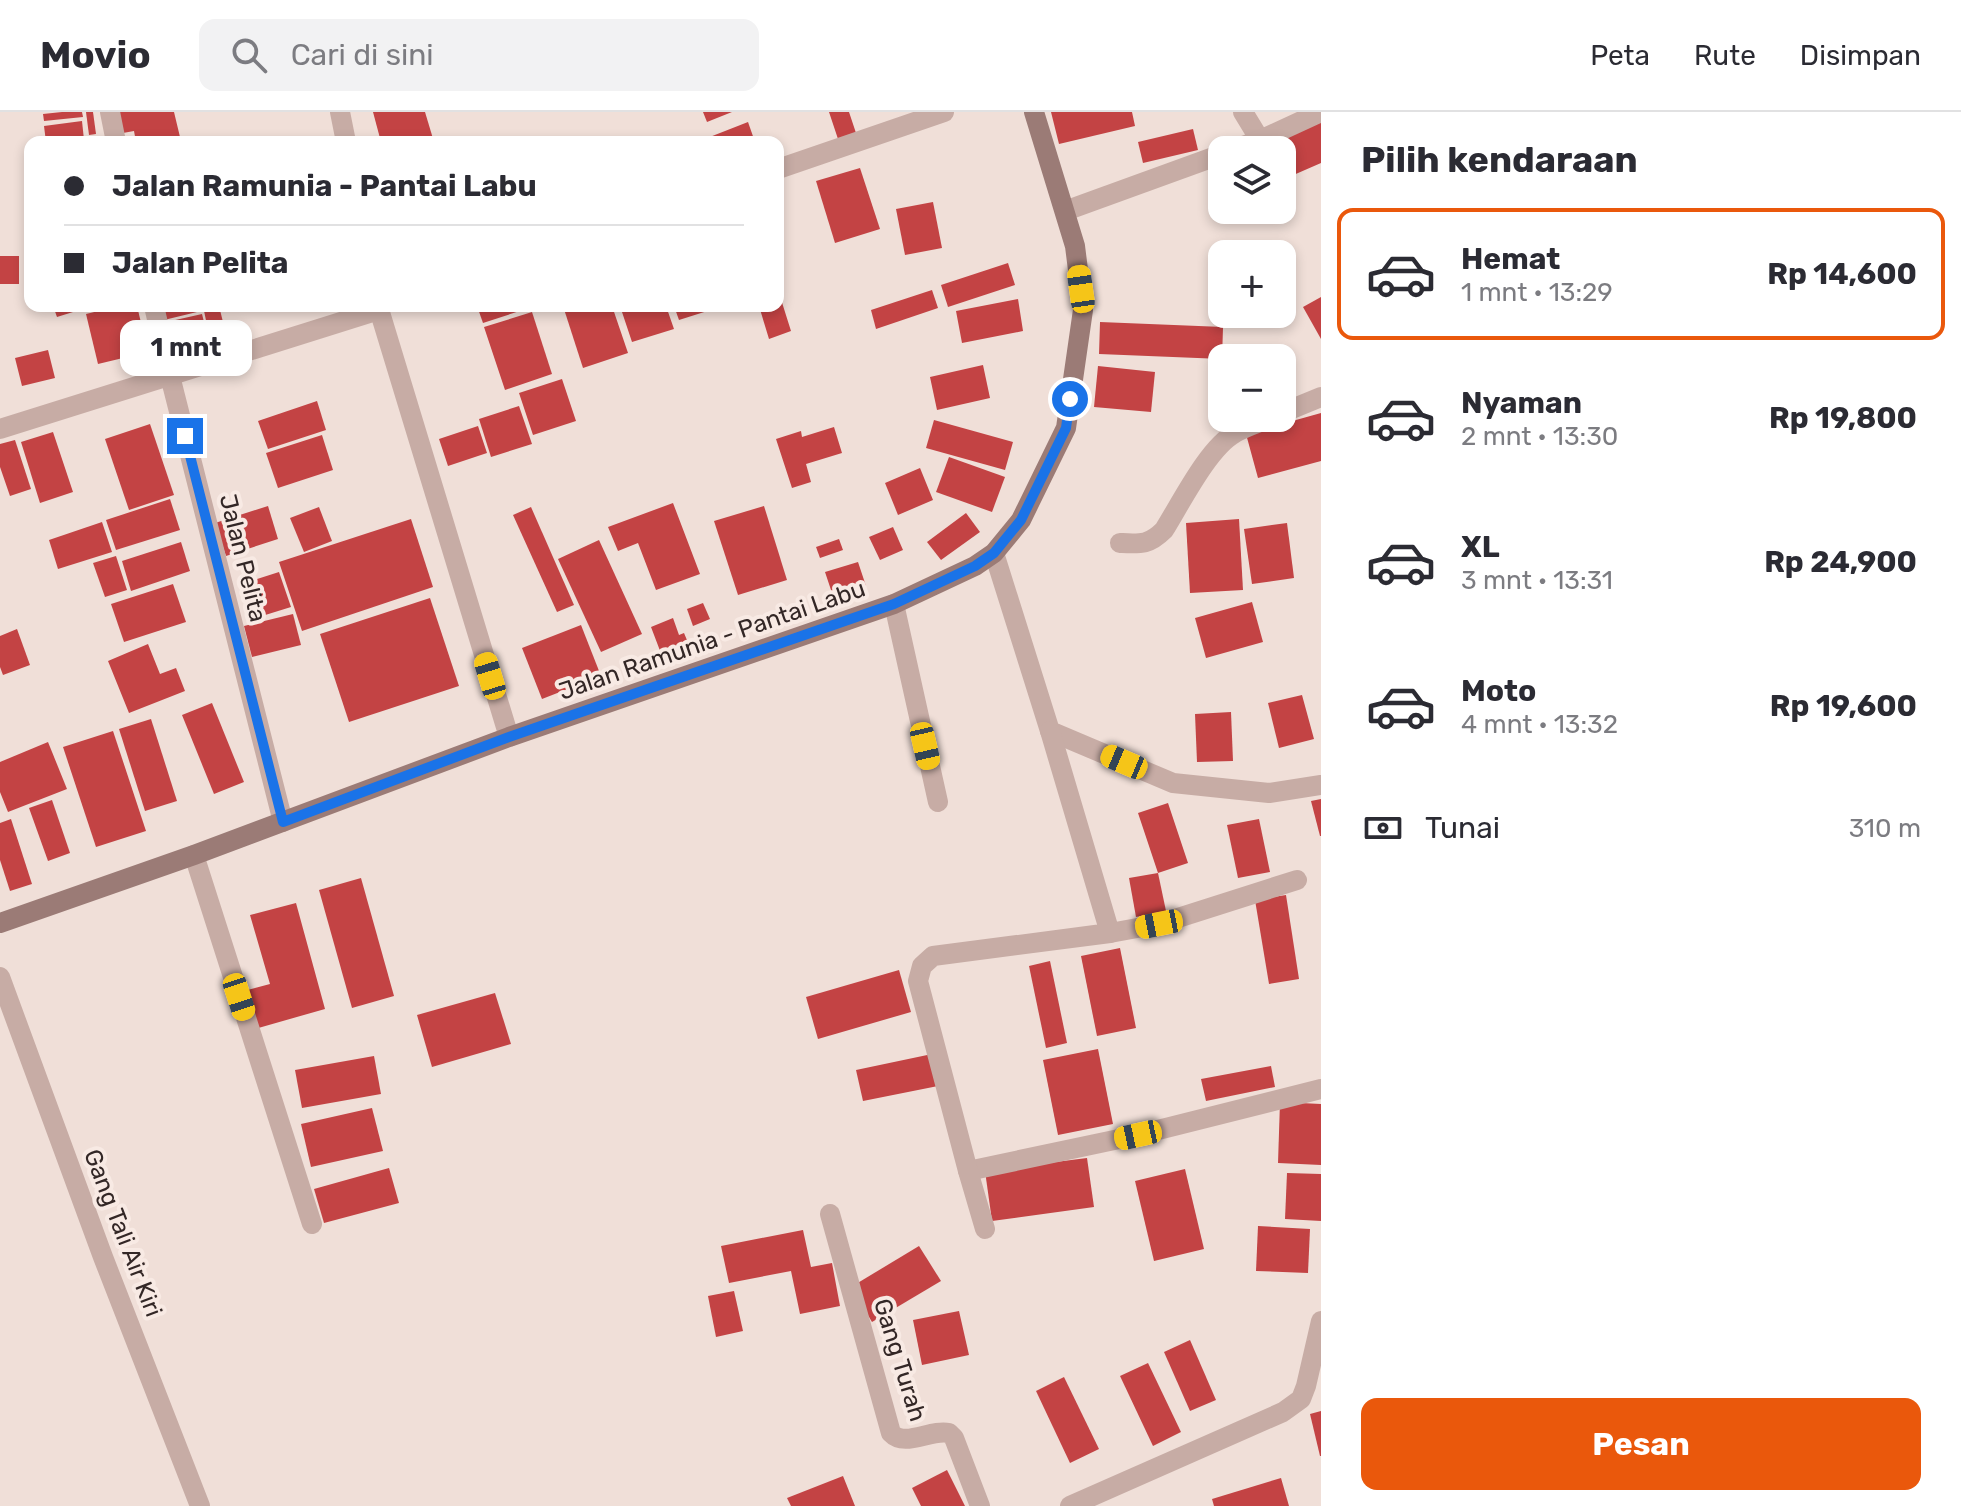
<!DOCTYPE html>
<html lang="id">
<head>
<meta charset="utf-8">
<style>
  :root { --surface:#fff; --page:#f2f2f3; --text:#2b2b33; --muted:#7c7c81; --line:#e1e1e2; --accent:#ea580c }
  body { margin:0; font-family:Rubik,sans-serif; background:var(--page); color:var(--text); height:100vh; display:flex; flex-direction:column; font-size:30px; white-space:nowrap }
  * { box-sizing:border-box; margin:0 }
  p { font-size:26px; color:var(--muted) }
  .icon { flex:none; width:44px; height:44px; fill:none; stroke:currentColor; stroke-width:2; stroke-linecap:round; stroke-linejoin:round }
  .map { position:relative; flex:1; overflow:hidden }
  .drawer { display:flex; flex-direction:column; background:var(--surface); width:640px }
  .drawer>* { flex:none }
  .banner { position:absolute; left:24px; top:24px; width:760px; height:176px; border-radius:16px; box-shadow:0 4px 12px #0003; display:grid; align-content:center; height:176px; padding:0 40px; background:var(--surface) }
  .buttons { position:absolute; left:1208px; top:24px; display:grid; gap:16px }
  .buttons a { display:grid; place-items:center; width:88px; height:88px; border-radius:16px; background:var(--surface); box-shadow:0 4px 12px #0003; font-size:40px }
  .end { position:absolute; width:36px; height:36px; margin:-18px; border:10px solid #1a73e8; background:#fff; box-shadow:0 0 0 4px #fff }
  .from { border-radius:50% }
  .bubble { position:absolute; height:56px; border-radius:16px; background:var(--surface); box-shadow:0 4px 12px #0003; font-size:26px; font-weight:700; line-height:56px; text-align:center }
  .car { position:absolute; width:24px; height:48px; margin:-24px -12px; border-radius:10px; box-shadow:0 0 6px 2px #0007; background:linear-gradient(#f5c518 24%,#345 0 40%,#f5c518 0 76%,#345 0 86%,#f5c518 0) }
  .banner b { display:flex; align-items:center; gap:28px; height:76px; font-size:30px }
  .banner b+b { border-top:2px solid var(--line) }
  .banner i { width:20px; height:20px; background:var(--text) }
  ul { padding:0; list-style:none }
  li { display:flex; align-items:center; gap:24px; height:132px; margin:0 16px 12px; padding:0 24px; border:4px solid transparent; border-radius:16px }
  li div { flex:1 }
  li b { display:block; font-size:30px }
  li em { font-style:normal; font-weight:700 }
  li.on { border-color:var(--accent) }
  li>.icon { width:72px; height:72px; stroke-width:1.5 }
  h2 { padding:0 40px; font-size:36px; line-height:96px }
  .pay { display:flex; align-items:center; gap:20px; height:88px; padding:0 40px; font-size:30px }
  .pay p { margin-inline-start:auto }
  .cta { display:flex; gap:16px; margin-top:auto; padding:16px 40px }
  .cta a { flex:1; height:92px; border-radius:16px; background:var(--accent); color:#fff; font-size:32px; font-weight:700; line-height:92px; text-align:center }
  header { display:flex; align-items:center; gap:48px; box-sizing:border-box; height:112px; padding:0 40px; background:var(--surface); border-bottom:2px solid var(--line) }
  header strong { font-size:38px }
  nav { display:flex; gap:44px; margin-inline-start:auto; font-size:28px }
  .search { width:560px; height:72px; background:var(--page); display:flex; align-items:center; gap:20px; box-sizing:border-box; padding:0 28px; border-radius:16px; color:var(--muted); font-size:30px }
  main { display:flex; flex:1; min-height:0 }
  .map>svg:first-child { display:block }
</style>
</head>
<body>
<header>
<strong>Movio</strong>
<div class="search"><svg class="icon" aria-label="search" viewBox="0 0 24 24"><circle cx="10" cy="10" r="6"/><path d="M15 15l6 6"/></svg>Cari di sini</div>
<nav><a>Peta</a><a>Rute</a><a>Disimpan</a></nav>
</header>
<main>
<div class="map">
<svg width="1321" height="1394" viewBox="0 0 1321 1394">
  <rect width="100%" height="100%" fill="#f0dfd8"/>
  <g fill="#c34344">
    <path d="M62,0H82L83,5L44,9L43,2Z"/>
    <path d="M86,0H93L96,22L89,23Z"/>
    <path d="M118,0H174L180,25L158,30H136L134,19L123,21Z"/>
    <path d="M373,0H425L434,30H381Z"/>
    <path d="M703,0H732L707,10Z"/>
    <path d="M829,0H849L856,21L838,27Z"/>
    <path d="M1051,0H1132L1135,14L1059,32Z"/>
    <path d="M1321,2V51L1282,68V38H1249Z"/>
    <path d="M82,9L84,28L46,30L44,14Z"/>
    <path d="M748,10L755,30H697Z"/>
    <path d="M1193,17L1198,38L1143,51L1138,30Z"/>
    <path d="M30,45V82H28L24,46Z"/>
    <path d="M860,56L880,117L835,131L816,69Z"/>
    <path d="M933,90L942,136L905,143L896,97Z"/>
    <rect x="0" y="144" width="19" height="28"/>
    <path d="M1008,151L1015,173L948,195L941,173Z"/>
    <path d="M932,178L938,196L876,217L871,198Z"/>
    <path d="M779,181L791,219L769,227L759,194H778Z"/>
    <path d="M1321,185V227L1303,195Z"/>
    <path d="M1018,187L1023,219L962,231L956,199Z"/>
    <path d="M53,194H71L73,200L57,205Z"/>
    <path d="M119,194H137L148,240L98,252L86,202Z"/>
    <path d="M161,194H196L197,200L164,208Z"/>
    <path d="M203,194H219L224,214L208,218Z"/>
    <path d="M477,194H532V195L483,211Z"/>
    <path d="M563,194H612L628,241L583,256Z"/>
    <path d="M620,194H666L674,217L632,230Z"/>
    <path d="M674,194H720V195L679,208Z"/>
    <path d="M532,200L552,262L505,278L484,215Z"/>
    <path d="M202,202L206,218L165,228L162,211Z"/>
    <path d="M1100,210L1223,215L1222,247L1099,242Z"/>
    <path d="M48,238L55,266L22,274L15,246Z"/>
    <path d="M983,253L990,286L937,298L930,265Z"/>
    <path d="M1098,254L1155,260L1151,300L1094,295Z"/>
    <path d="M562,267L576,309L533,323L519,281Z"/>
    <path d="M317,289L326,318L268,337L258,309Z"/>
    <path d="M519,294L532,332L491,345L479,307Z"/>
    <path d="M1321,301V349L1258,366L1246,322Z"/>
    <path d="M934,308L1013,330L1005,358L926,336Z"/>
    <path d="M150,312L174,383L129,398L105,327Z"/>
    <path d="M478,314L487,341L448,354L439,327Z"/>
    <path d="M834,315L842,341L806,352L811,370L792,376L776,327L801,319L802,325Z"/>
    <path d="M53,320L73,380L40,391L21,330Z"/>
    <path d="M322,323L333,358L278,376L266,341Z"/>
    <path d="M15,328L31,377L10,384L0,355V332Z"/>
    <path d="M949,345L1005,365L992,400L936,380Z"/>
    <path d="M920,356L933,388L898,403L885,371Z"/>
    <path d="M170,387L180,418L116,438L106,408Z"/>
    <path d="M673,391L700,462L656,478L638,431L618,439L608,415Z"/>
    <path d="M268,394L278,427L226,444L215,411Z"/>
    <path d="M764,394L787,468L738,483L714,409Z"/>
    <path d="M319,395L332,429L304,440L290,406Z"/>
    <path d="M531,395L574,493L557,500L513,403Z"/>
    <path d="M966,401L980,420L941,448L927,430Z"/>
    <path d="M411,407L433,475L302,519L279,450Z"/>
    <path d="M1239,407L1243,478L1190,481L1186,411Z"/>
    <path d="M102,410L112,440L58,457L49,428Z"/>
    <path d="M1287,411L1294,466L1252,472L1244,417Z"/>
    <path d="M893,415L903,438L880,448L869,425Z"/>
    <path d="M839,427L843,438L820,446L816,435Z"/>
    <path d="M599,428L642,522L601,540L558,447Z"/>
    <path d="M181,430L190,459L131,479L122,449Z"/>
    <path d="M116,444L127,478L105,485L93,451Z"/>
    <path d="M858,450L866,474L833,484L825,460Z"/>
    <path d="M279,460L291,495L252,507L241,472Z"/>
    <path d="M173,472L186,510L124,530L111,492Z"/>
    <path d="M430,486L459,574L349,610L320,522Z"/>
    <path d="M1252,490L1263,530L1206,546L1195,506Z"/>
    <path d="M703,491L710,507L693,514L687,497Z"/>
    <path d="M293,502L301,533L252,545L244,514Z"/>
    <path d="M673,506L679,523L684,521L689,533L662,544L651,515Z"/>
    <path d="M581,513L601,564L542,587L522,536Z"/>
    <path d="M17,517L30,553L3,563L0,555V524Z"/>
    <path d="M148,532L160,562L176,556L185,579L129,601L108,549Z"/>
    <path d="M1302,583L1314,627L1279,636L1268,591Z"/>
    <path d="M212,591L244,670L214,682L182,603Z"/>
    <path d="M1231,600L1233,649L1197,650L1195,602Z"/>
    <path d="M151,607L177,689L145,699L119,617Z"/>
    <path d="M113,619L146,719L96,735L63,635Z"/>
    <path d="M48,630L67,677L8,700L0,680V650Z"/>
    <path d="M1321,687V724H1320L1311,689Z"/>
    <path d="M52,688L70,741L48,749L29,696Z"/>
    <path d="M1168,691L1188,751L1158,761L1138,701Z"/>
    <path d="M11,707L32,772L10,779L0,748V711Z"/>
    <path d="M1259,707L1270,760L1238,766L1227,713Z"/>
    <path d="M1158,761L1166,799L1136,805L1129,766Z"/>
    <path d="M361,766L394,884L352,896L319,778Z"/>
    <path d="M1286,783L1299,867L1269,872L1255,788Z"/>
    <path d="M296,791L325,897L251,918L240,880L270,872L250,803Z"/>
    <path d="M1120,836L1136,916L1097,924L1081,844Z"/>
    <path d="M1050,849L1067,931L1046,936L1029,854Z"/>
    <path d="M899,858L911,900L818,927L806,885Z"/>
    <path d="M495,881L511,932L432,955L417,903Z"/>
    <path d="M1098,937L1113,1012L1058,1023L1043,948Z"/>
    <path d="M932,942L938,974L863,989L856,958Z"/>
    <path d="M374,944L381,982L302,996L295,958Z"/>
    <path d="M1271,954L1275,975L1206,989L1201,967Z"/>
    <path d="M1280,990L1321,992V1053L1278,1051Z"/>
    <path d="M372,996L383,1039L311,1055L301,1012Z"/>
    <path d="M1087,1046L1094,1095L992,1109L985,1059Z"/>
    <path d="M389,1056L399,1091L324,1111L314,1077Z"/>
    <path d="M1185,1057L1204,1137L1154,1149L1135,1069Z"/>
    <path d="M1287,1061L1321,1062V1109L1285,1107Z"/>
    <path d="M1258,1114L1310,1117L1308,1161L1256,1159Z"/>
    <path d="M803,1118L811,1155L832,1151L840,1194L800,1202L791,1159L729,1171L721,1134Z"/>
    <path d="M919,1134L941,1169L872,1210L851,1175Z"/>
    <path d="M734,1179L743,1219L716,1225L708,1184Z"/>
    <path d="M959,1199L969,1243L922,1253L913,1208Z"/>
    <path d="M1190,1228L1216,1288L1190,1299L1164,1240Z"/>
    <path d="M1148,1251L1181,1320L1153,1334L1120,1264Z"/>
    <path d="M1064,1265L1099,1337L1070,1351L1036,1279Z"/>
    <path d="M1321,1299V1344H1320L1310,1302Z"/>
    <path d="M947,1358L965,1394H921L912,1376Z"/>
    <path d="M843,1364L855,1394H791L787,1386Z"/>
    <path d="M1281,1366L1289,1394H1214L1212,1387Z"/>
  </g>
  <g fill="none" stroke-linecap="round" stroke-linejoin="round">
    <g stroke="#c7aca5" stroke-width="20">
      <path d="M110,0L116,30"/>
      <path d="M340,0L346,30"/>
      <path d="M1243,0L1260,28"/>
      <path d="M1232,38L1260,28L1321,0"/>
      <path d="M778,57L944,0"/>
      <path d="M1065,99L1222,42"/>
      <path d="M154,194L170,264L283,710"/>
      <path d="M378,194L509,625"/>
      <path d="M1282,301L1321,285"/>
      <path d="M0,317L379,198"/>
      <path d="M1120,431C1141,432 1149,433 1164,418C1181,391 1208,336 1235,321C1245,315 1258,311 1270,306"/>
      <path d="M994,441L1050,619L1173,671L1269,681L1321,673"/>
      <path d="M894,492L938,690"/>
      <path d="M194,743L312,1112"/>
      <path d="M1110,821L1159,812L1297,768"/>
      <path d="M0,865L103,1145L200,1394"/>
      <path d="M968,1059L1138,1023L1321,977"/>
      <path d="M830,1102L891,1321C905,1336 930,1317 949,1321L954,1326L980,1394"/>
      <path d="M985,1117L968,1059L918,869L922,854L933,844L1110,821L1050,619"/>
      <path d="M1070,1394L1283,1300L1301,1287L1306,1274L1321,1209"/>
    </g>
    <path stroke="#9b7b76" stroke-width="20" d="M0,811L194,743L509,625L894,492L975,454L994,441L1021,408L1066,316L1083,198L1075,134L1034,0"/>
  </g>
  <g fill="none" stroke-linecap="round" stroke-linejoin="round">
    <path stroke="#1a73e8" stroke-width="10" d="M185,324L283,710L509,625L894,492L975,454L994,441L1021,408L1066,316L1070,287"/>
  </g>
  <g text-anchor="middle" stroke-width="8" stroke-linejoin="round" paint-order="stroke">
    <g font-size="24" fill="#332726" stroke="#f8eae4">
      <text transform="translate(243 446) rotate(76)" y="8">Jalan Pelita</text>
      <text transform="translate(712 528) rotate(-19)" y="8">Jalan Ramunia - Pantai Labu</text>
      <text transform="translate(123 1121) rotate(69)" y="8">Gang Tali Air Kiri</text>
      <text transform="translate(900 1248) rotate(73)" y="8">Gang Turah</text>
    </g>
  </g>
</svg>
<div class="buttons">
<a><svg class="icon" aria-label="layers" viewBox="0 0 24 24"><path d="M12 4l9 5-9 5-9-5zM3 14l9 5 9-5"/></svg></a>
<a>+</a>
<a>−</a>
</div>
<i class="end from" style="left:1070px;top:287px"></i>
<i class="end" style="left:185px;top:324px"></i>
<div class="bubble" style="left:120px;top:208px;width:132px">1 mnt</div>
<i class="car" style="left:1081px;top:177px;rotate:352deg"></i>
<i class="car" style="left:490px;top:564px;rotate:343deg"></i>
<i class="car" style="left:925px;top:634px;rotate:167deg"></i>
<i class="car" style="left:1124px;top:650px;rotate:293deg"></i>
<i class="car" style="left:1159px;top:812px;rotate:259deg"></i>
<i class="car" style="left:239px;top:885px;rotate:162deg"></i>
<i class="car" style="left:1138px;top:1023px;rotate:258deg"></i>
<div class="banner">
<b><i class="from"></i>Jalan Ramunia - Pantai Labu</b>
<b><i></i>Jalan Pelita</b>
</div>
</div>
<section class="drawer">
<h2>Pilih kendaraan</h2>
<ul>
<li class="on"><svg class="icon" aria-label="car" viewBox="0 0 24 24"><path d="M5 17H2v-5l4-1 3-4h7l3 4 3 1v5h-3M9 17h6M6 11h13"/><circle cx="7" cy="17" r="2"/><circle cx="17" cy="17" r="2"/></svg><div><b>Hemat</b><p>1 mnt · 13:29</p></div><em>Rp 14,600</em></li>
<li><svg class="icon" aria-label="car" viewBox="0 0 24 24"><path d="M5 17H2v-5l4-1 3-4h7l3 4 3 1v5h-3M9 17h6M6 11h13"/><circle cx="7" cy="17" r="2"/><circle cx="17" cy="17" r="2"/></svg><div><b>Nyaman</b><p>2 mnt · 13:30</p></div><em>Rp 19,800</em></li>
<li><svg class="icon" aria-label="car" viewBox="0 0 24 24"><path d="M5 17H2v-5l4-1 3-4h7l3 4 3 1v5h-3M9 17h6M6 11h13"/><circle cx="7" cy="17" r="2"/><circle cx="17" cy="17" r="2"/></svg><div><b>XL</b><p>3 mnt · 13:31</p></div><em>Rp 24,900</em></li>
<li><svg class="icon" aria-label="car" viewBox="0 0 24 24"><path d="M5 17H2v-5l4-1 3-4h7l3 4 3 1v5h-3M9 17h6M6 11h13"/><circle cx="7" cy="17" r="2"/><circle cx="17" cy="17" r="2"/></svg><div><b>Moto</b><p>4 mnt · 13:32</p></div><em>Rp 19,600</em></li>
</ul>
<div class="pay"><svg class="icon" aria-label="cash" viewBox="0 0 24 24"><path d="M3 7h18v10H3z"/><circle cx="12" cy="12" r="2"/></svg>Tunai<p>310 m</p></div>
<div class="cta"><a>Pesan</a></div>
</section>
</main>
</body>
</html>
